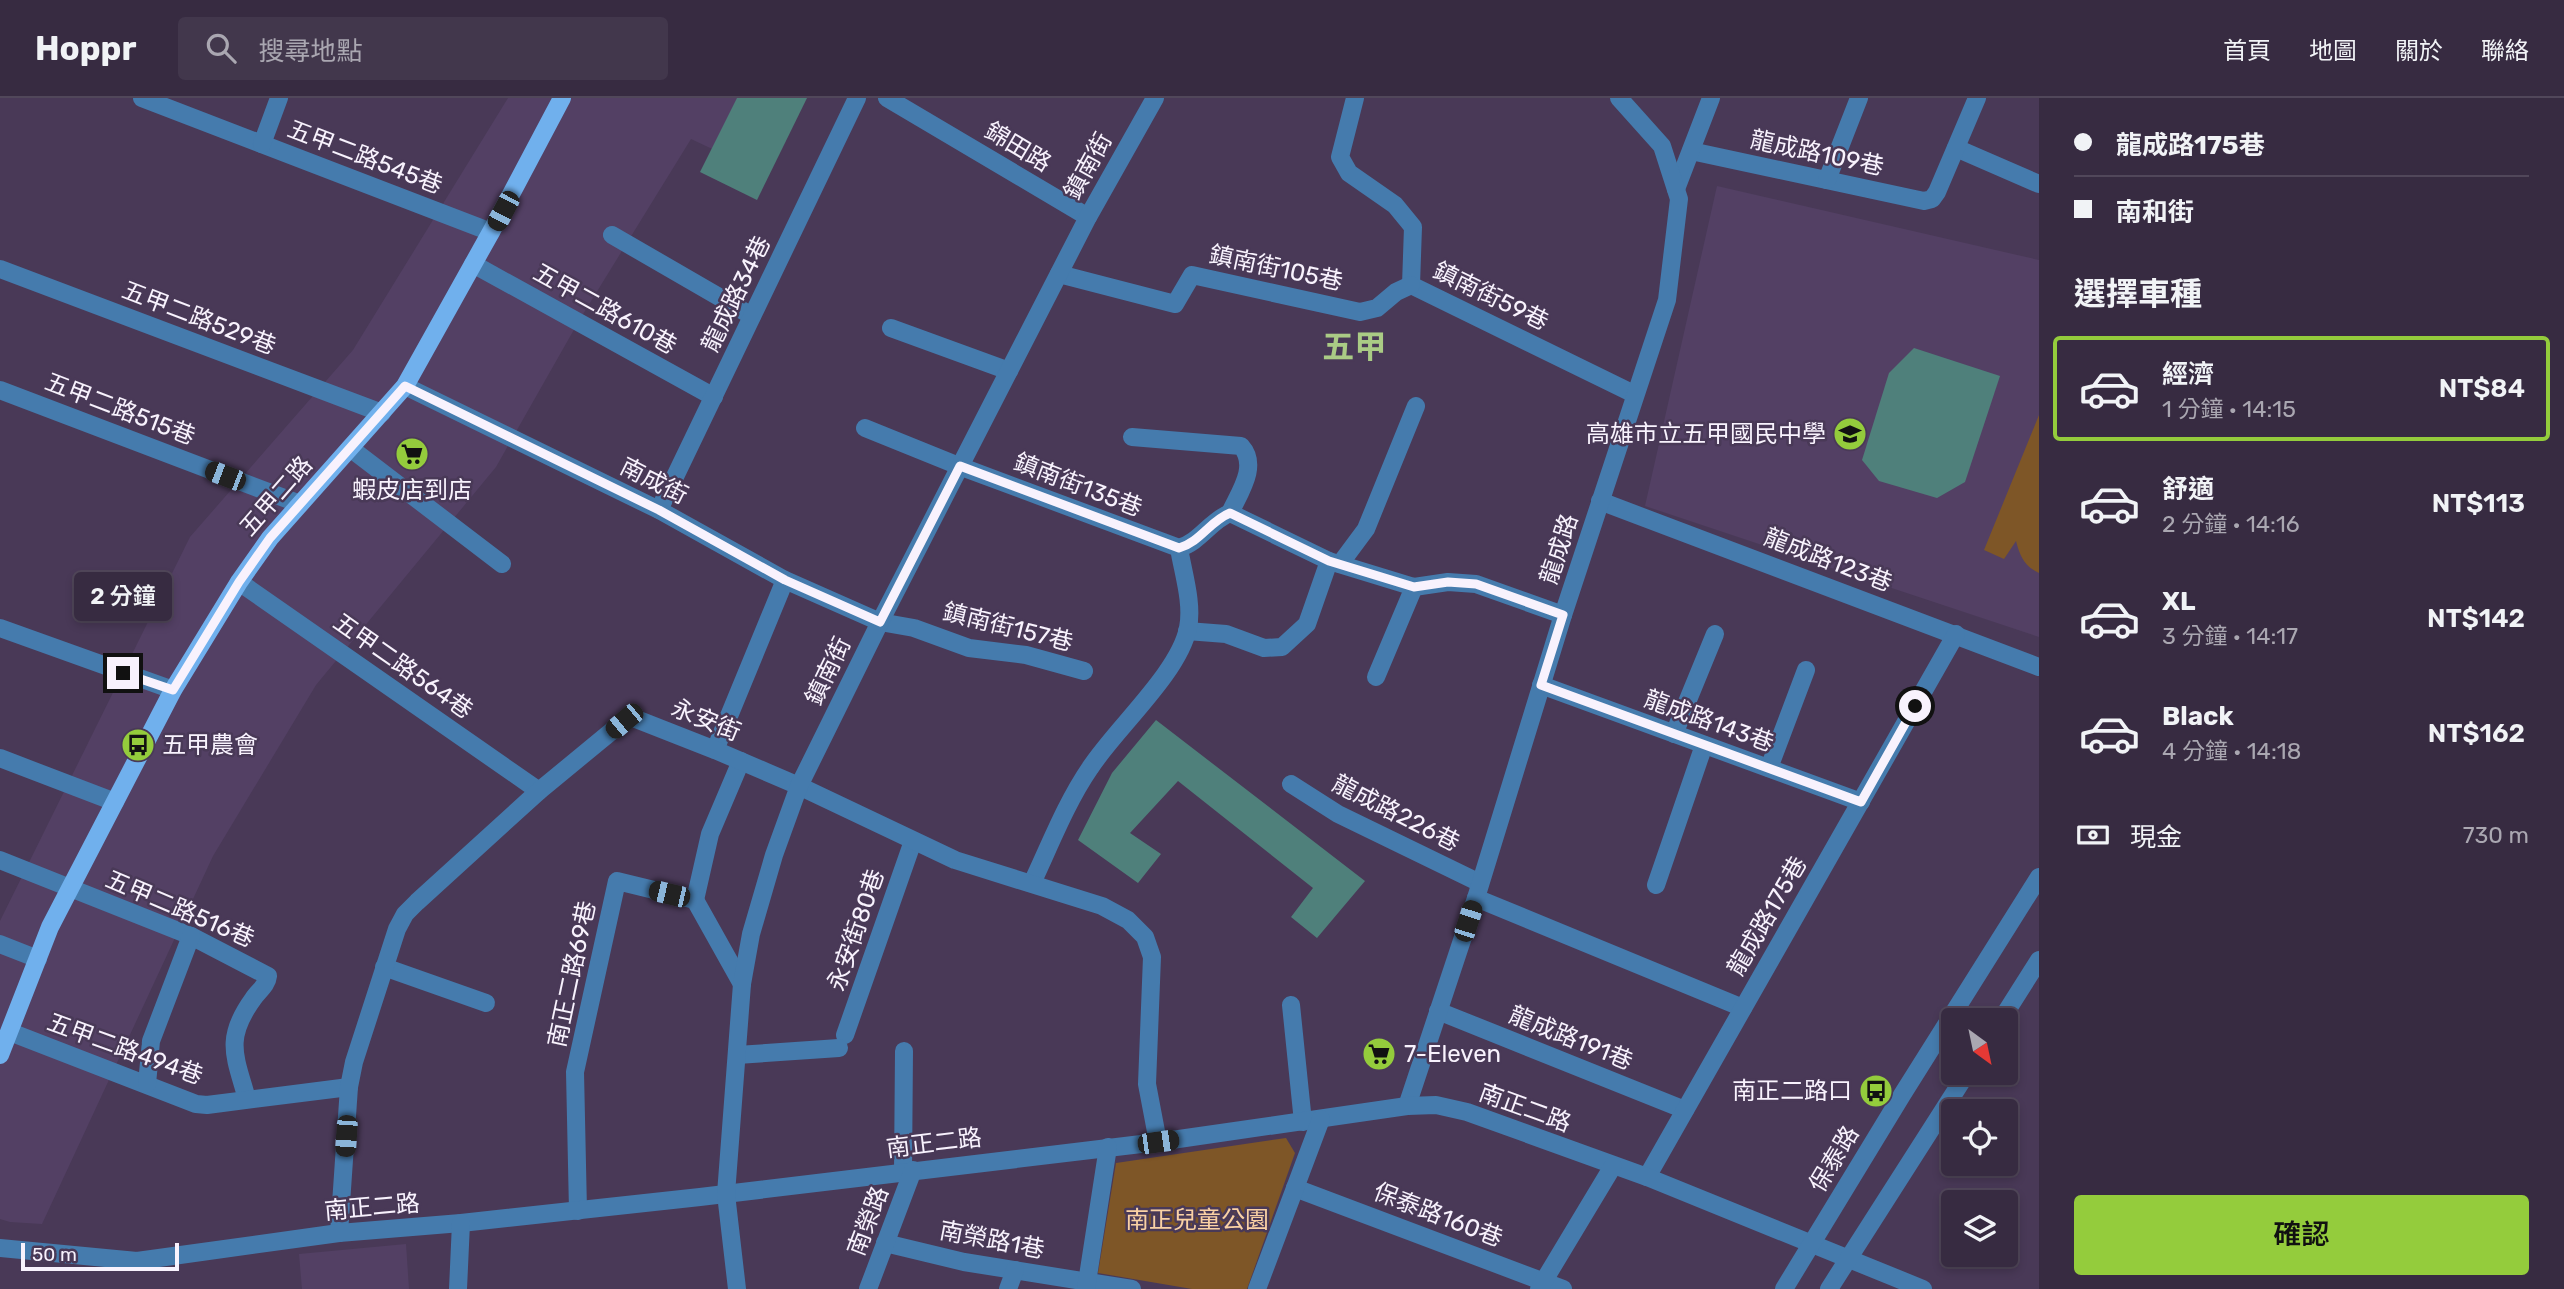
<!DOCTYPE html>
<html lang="zh-TW">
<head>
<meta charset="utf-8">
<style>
  :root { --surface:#372b41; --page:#42374c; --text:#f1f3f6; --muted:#aaa7b1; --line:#51475a; --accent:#94cc3c }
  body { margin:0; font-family:Rubik,"Noto Sans TC",sans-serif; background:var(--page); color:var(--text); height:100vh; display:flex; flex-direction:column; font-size:26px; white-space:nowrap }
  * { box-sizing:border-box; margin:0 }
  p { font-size:23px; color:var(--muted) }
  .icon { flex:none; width:38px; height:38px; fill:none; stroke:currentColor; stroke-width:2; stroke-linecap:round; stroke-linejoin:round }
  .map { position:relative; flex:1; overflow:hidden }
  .side { display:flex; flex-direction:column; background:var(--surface); width:525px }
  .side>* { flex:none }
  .banner { display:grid; align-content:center; height:154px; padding:0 35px; background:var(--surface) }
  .needle { width:46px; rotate:147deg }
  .buttons { position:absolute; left:1941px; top:910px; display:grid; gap:14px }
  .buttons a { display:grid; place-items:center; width:77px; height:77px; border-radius:7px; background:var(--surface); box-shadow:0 4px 10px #0003,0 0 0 2px var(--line); font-size:35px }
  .scale { position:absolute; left:21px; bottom:18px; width:158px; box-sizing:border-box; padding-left:7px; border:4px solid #f8f2fd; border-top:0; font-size:19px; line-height:24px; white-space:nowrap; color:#f8f2fd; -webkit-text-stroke:5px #493957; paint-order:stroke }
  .end { position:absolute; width:32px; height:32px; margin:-16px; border:9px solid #f8f2fd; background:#111; box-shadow:0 0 0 4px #111 }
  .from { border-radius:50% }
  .bubble { position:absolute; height:49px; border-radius:7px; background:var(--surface); box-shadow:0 4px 10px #0003,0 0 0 2px var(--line); font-size:23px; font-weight:600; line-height:49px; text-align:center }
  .car { position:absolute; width:21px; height:42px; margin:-21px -10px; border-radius:9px; box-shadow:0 0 5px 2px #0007; background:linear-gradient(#222 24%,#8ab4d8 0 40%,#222 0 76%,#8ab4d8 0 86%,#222 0) }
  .banner b { display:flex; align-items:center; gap:24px; height:66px; font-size:26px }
  .banner b+b { border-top:2px solid var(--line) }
  .banner i { width:18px; height:18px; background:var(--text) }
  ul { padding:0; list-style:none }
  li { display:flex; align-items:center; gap:21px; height:105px; margin:0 14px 10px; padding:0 21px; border:4px solid transparent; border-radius:7px }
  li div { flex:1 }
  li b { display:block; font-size:26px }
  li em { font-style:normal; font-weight:600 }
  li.current { border-color:var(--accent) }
  li>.icon { width:63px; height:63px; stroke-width:1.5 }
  h2 { padding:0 35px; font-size:32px; line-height:84px }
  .pay { display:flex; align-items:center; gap:18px; height:77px; padding:0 35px; font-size:26px }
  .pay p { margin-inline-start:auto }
  .cta { display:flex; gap:14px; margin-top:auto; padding:14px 35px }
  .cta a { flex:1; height:80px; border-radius:7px; background:var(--accent); color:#111; font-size:28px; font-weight:600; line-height:80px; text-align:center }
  header { display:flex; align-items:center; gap:42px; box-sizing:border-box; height:98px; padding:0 35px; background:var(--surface); border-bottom:2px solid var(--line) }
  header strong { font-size:33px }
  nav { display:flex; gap:38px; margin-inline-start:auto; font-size:24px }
  .search { width:490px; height:63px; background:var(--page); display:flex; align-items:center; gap:18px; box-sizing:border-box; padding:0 24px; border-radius:7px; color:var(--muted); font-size:26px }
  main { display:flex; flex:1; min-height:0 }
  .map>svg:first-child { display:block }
</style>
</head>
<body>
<header>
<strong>Hoppr</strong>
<div class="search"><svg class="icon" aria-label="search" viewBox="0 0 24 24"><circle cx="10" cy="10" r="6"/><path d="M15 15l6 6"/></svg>搜尋地點</div>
<nav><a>首頁</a><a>地圖</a><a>關於</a><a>聯絡</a></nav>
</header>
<main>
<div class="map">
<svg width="2039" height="1191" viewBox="0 0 2039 1191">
  <rect width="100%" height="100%" fill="#493957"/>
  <g fill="#534064">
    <path d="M508,0H748L723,56L691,41L580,221L496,369L316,587L213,758L42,1126L10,1124L0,1121V823L190,439L353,252Z"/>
    <path d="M1717,88L2039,162V539L1645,408Z"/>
    <path d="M406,1146L409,1191H302L299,1156Z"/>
  </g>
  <g fill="#7e5627">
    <path d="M2039,317V475C2024,468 2020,458 2016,443L2004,461L1984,452Z"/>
    <path d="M1286,1040L1295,1055L1247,1191H1192L1098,1175L1116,1065Z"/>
  </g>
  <g fill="#4f807b">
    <path d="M737,0H807L757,102L700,74Z"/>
    <path d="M1914,250L2000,278L1965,384L1937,400L1879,383L1862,362L1889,275Z"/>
    <path d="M1156,622L1365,783L1317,840L1291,819L1313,790L1178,683L1130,735L1161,756L1138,785L1078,742L1112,675Z"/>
  </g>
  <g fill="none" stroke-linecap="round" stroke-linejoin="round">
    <g stroke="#457bad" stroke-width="18">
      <path d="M142,0L491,134"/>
      <path d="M887,0L1088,119"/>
      <path d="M1355,0L1340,59L1349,75L1395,107L1413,129L1411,187L1634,296"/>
      <path d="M262,46L279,0"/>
      <path d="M1956,50L2039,86"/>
      <path d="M1691,53L1924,103L1932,101L1937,94L1977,0"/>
      <path d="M1827,82L1859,0"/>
      <path d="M1676,91L1711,0"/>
      <path d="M612,137L752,218"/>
      <path d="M473,166L714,299"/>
      <path d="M0,171L382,315"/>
      <path d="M1059,176L1175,206L1192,177L1360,214L1377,210L1396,194L1411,187"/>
      <path d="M891,230L1009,273"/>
      <path d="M405,288L659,412L785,482L880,524L914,530L969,550L1026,557L1084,573"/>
      <path d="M0,292L300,406"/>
      <path d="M865,330L959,368L1179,450C1200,444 1210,423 1230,415L1329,463L1414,489L1448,484L1476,486L1563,517"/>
      <path d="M1132,339L1241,348C1259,368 1239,395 1230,415"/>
      <path d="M350,350L502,466"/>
      <path d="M1600,403L2039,569"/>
      <path d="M659,412L857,0"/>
      <path d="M1340,466L1366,431L1416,308"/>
      <path d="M239,484L539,693"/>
      <path d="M0,530L173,592"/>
      <path d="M1187,533L1226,536L1264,550L1282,549L1307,526L1329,463"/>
      <path d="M1376,579L1414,489"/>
      <path d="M1541,587L1861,704"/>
      <path d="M1674,636L1715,536"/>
      <path d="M715,652L785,482"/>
      <path d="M0,660L115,704"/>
      <path d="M1769,670L1806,572"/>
      <path d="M1291,686L1338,716L1480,785"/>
      <path d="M0,762L191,838L268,878C267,888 258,893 253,901C224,941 235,958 247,1001"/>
      <path d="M1032,785C1050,747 1066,705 1090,670C1116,630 1179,575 1188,530C1193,505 1183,475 1179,450"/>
      <path d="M1656,787L1704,647"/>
      <path d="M1476,800L1743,910"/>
      <path d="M695,802L710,736L741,663"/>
      <path d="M0,846L38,861"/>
      <path d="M384,869L486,905"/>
      <path d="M1291,907L1303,1024"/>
      <path d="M1438,913L1685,1012"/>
      <path d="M2001,922L2039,862"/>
      <path d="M10,934L196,1006L207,1007L349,989"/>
      <path d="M845,937L913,743"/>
      <path d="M737,957L839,950"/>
      <path d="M147,986L151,943L191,838"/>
      <path d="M1407,1008L1476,800L1563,517L1667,202L1679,101L1662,48L1619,0"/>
      <path d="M903,1073L904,953"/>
      <path d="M1647,1079L1956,536"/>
      <path d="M1295,1090L1563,1191"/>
      <path d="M578,1113L575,974L617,783L695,802L742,886"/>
      <path d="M339,1135L349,989L354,964L397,831L405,816L417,804L539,693L624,623L631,619L715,652L799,688L955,762L1102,808L1128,822L1145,839L1152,859L1147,986L1158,1044"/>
      <path d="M885,1145L964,1164L1132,1191"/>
      <path d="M0,1150L137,1163L339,1135L461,1125L700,1099L1158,1044L1407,1008L1436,1007L1467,1014L1647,1079L1923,1191"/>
      <path d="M458,1191L461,1125"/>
      <path d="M737,1191L726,1096L742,886L751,836L774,757L799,688L880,524L1088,119L1155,0"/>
      <path d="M868,1191L913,1072"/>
      <path d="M1008,1191L1015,1172"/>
      <path d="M1086,1191L1108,1049"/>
      <path d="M1257,1191L1321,1021"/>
      <path d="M1539,1191L1613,1068"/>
      <path d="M1784,1191L1902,997L2039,779"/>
      <path d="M1829,1191L1967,975"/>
    </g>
    <path stroke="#70b0ed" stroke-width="18" d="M0,957L50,829L173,592L239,484L270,440L405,288L491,134L562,0"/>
  </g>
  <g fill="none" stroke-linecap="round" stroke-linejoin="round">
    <path stroke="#f8f2fd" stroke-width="9" d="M123,575L173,592L239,484L270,440L405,288L659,412L785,482L880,524L960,368L1179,450C1200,444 1210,423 1230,415L1329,463L1414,489L1448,484L1476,486L1563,517L1541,587L1861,704L1915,608"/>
  </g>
  <defs>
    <symbol id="school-disc" viewBox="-11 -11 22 22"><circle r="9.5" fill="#94cc3c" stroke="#493957"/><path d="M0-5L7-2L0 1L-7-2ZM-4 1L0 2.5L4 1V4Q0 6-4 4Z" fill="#111"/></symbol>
    <symbol id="supermarket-disc" viewBox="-11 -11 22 22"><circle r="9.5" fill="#94cc3c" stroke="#493957"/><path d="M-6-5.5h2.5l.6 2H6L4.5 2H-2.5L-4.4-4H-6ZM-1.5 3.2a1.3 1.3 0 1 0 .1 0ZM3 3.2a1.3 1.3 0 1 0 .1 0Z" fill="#111"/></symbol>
    <symbol id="bus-disc" viewBox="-11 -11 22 22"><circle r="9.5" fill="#94cc3c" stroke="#493957"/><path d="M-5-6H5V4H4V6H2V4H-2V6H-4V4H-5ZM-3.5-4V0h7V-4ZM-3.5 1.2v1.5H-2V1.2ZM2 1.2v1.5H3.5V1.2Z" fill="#111"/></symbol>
  </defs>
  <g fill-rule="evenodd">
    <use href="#school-disc" x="1831" y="317" width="38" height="38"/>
    <use href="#supermarket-disc" x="393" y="337" width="38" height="38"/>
    <use href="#bus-disc" x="119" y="628" width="38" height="38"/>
    <use href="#supermarket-disc" x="1360" y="937" width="38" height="38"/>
    <use href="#bus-disc" x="1857" y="974" width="38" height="38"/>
  </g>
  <g text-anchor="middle" stroke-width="5" stroke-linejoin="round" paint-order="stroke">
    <g font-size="24" fill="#f8f2fd" stroke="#493957">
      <text transform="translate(1018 49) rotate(31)" y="8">錦田路</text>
      <text transform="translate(1817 55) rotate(12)" y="8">龍成路109巷</text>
      <text transform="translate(365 59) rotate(21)" y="8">五甲二路545巷</text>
      <text transform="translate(1088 68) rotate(-61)" y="8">鎮南街</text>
      <text transform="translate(1276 170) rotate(12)" y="8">鎮南街105巷</text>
      <text transform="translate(736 196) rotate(-64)" y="8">龍成路34巷</text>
      <text transform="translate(1491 198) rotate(26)" y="8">鎮南街59巷</text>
      <text transform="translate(605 211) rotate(29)" y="8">五甲二路610巷</text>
      <text transform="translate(199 220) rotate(21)" y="8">五甲二路529巷</text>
      <text transform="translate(120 311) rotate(21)" y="8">五甲二路515巷</text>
      <text transform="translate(654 383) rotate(27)" y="8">南成街</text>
      <text transform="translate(1078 387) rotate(21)" y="8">鎮南街135巷</text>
      <text transform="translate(276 398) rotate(-49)" y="8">五甲二路</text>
      <text transform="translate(1559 451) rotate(-72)" y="8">龍成路</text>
      <text transform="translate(1828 462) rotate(21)" y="8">龍成路123巷</text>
      <text transform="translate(1008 529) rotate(14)" y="8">鎮南街157巷</text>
      <text transform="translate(403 568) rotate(35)" y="8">五甲二路564巷</text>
      <text transform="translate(828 573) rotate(-64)" y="8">鎮南街</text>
      <text transform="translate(706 622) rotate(22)" y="8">永安街</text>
      <text transform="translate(1709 623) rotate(20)" y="8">龍成路143巷</text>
      <text transform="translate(1396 715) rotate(27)" y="8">龍成路226巷</text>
      <text transform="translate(180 811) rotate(23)" y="8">五甲二路516巷</text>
      <text transform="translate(1767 818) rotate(-60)" y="8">龍成路175巷</text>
      <text transform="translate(856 832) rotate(-71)" y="8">永安街80巷</text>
      <text transform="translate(572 876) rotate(-78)" y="8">南正二路69巷</text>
      <text transform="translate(1571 940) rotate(22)" y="8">龍成路191巷</text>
      <text transform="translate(125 951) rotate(20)" y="8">五甲二路494巷</text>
      <text transform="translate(1525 1010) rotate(20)" y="8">南正二路</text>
      <text transform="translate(934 1045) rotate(-7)" y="8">南正二路</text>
      <text transform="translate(1834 1061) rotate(-59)" y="8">保泰路</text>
      <text transform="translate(372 1109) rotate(-5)" y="8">南正二路</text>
      <text transform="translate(1438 1117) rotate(21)" y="8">保泰路160巷</text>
      <text transform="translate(868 1123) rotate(-69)" y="8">南榮路</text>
      <text transform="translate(992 1142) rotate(11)" y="8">南榮路1巷</text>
    </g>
    <g font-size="24" fill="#f8f2fd" stroke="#493957" text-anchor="end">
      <text x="1826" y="344">高雄市立五甲國民中學</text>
      <text x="412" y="400" text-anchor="middle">蝦皮店到店</text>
      <text x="162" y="655" text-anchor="start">五甲農會</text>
      <text x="1404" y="964" text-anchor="start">7-Eleven</text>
      <text x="1852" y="1001">南正二路口</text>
    </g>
    <g font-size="24" fill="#fad1a4" stroke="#493957">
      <text x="1197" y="1130">南正兒童公園</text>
    </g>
    <g font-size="32" font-weight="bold" fill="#aacb85" stroke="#493957">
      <text x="1354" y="260">五甲</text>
    </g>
  </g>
</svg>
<div class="buttons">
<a><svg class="needle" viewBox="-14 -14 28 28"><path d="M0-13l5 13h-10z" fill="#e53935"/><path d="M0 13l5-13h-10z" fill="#aaa7b1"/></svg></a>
<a><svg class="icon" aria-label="locate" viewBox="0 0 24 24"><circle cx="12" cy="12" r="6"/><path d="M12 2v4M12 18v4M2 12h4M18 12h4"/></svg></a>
<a><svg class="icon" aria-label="layers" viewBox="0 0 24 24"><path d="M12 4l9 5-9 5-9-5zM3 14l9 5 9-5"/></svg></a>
</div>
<div class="scale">50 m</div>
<i class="end from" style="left:1915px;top:608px"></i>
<i class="end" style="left:123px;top:575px"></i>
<div class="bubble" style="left:74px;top:474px;width:98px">2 分鐘</div>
<i class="car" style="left:503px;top:113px;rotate:208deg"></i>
<i class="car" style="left:225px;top:378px;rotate:291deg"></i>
<i class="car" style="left:624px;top:623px;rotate:230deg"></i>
<i class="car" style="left:669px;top:796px;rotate:283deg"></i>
<i class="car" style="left:1468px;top:823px;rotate:18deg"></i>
<i class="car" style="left:346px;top:1038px;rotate:184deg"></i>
<i class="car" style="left:1158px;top:1044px;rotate:82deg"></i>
</div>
<section class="side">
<div class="banner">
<b><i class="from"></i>龍成路175巷</b>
<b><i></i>南和街</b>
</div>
<h2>選擇車種</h2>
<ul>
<li class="current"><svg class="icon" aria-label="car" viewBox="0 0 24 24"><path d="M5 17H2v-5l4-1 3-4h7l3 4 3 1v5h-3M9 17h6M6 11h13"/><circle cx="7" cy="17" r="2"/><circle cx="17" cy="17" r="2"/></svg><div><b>經濟</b><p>1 分鐘 · 14:15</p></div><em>NT$84</em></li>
<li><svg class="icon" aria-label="car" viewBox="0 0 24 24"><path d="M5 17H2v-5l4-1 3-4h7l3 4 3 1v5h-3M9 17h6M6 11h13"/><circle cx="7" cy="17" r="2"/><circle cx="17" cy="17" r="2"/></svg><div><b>舒適</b><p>2 分鐘 · 14:16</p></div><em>NT$113</em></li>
<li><svg class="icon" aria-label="car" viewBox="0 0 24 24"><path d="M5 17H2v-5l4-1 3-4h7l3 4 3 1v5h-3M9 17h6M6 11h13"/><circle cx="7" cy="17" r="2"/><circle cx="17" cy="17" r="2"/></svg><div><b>XL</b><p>3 分鐘 · 14:17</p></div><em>NT$142</em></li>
<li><svg class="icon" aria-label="car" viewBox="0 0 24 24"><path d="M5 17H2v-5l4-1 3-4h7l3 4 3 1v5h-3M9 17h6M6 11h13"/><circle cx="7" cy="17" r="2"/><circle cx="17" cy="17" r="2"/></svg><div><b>Black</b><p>4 分鐘 · 14:18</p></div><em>NT$162</em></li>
</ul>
<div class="pay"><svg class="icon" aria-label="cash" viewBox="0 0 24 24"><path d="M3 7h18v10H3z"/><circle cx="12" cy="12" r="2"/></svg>現金<p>730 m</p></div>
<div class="cta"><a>確認</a></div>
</section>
</main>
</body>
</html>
